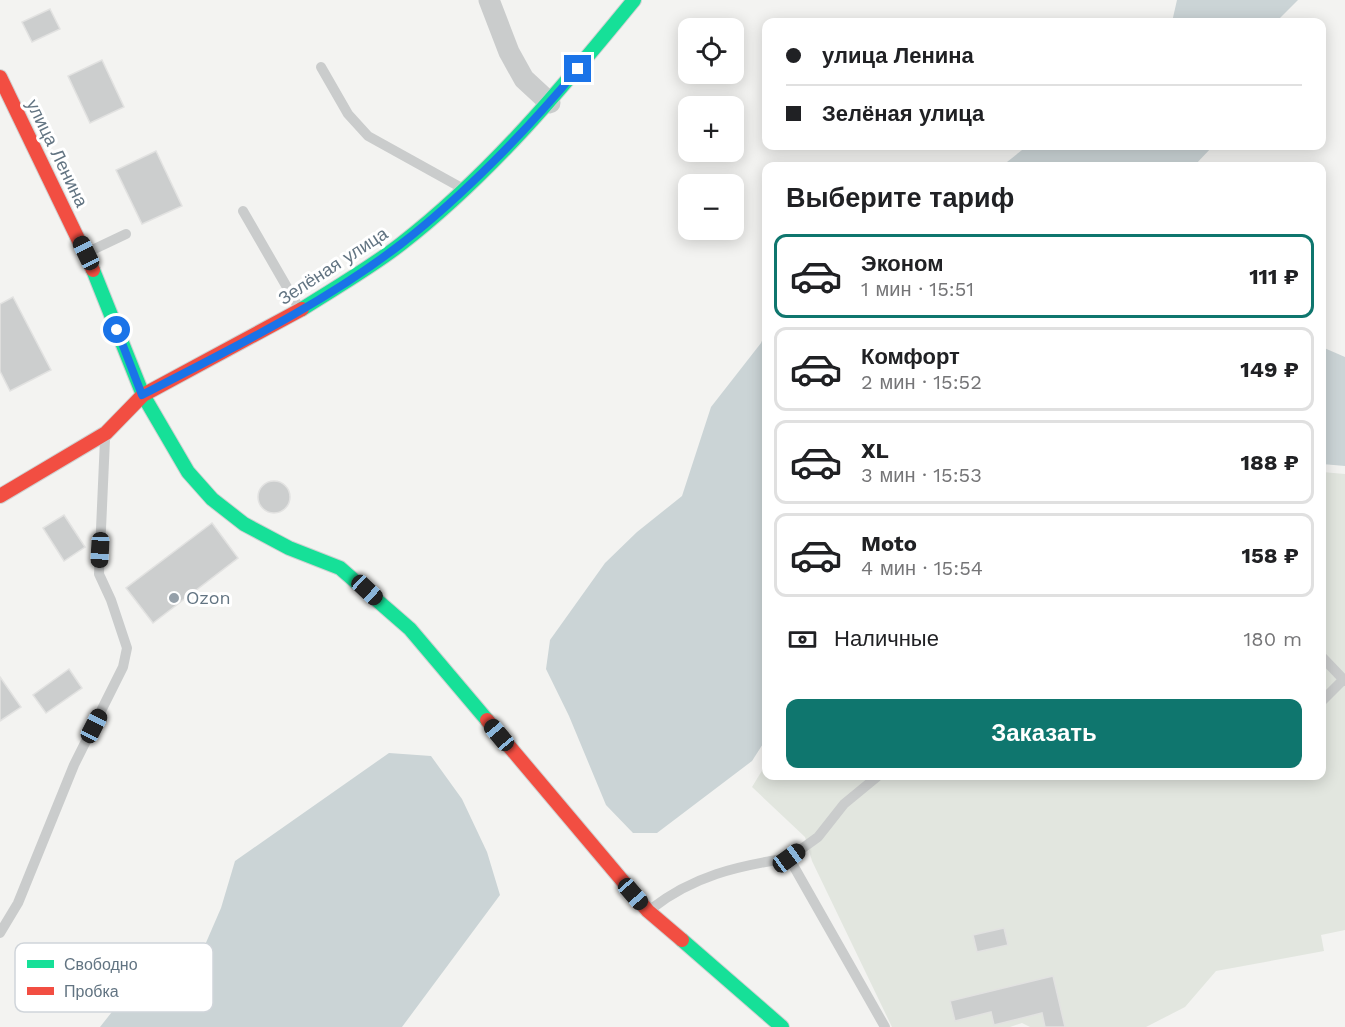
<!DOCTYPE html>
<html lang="ru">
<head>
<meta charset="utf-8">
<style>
  :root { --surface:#fff; --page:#f2f2f2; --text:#202124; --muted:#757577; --line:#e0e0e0; --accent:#0f766e }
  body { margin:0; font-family:"Work Sans",sans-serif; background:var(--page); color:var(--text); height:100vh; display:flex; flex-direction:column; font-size:22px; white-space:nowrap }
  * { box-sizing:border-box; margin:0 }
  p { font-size:20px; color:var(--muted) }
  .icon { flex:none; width:33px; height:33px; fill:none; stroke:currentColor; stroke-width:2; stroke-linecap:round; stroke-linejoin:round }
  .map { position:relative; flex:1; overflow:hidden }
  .details { position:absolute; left:762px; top:162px; width:564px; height:618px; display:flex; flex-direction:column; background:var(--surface); border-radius:12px; box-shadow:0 3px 15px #0003 }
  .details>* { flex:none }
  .banner { position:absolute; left:762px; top:18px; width:564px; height:132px; border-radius:12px; box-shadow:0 3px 15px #0003; display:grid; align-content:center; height:132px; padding:0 24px; background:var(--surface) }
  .tools { position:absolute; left:678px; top:18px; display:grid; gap:12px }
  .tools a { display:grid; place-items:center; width:66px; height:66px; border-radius:12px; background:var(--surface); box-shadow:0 3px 15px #0003; font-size:30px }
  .end { position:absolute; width:27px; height:27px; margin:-14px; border:8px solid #1a73e8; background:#fff; box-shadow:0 0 0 3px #fff }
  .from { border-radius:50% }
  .car { position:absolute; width:18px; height:36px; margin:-18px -9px; border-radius:8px; box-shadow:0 0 4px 2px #0007; background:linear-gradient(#222 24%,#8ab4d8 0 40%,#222 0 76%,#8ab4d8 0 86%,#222 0) }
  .banner b { display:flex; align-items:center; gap:21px; height:57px; font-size:22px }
  .banner b+b { border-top:2px solid var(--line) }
  .banner i { width:15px; height:15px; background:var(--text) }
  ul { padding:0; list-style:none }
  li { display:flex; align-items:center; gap:18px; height:84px; margin:0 12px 9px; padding:0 12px; border:3px solid var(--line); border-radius:12px }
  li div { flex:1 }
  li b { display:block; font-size:22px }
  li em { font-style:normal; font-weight:700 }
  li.selected { border-color:var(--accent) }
  li>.icon { width:54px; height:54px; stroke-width:1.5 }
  h2 { padding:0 24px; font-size:27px; line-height:72px }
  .pay { display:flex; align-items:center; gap:15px; height:66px; padding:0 24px; font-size:22px }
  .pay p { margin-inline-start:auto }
  .cta { display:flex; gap:12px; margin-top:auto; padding:12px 24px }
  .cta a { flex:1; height:69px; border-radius:12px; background:var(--accent); color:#fff; font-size:24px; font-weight:700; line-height:69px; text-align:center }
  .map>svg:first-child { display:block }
</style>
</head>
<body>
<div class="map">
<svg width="1345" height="1027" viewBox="0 0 1345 1027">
  <rect width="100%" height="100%" fill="#f3f3f1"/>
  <path fill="#e2e6df" d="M1322,472L1345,474V930L1321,935L1324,951L1216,971L1185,1007L1146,1027H1030L1022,1023L1010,1027H892L812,861L805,837L752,787L766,764V776H1322Z"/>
  <g fill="#cbd4d6">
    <path d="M1177,0H1298L1276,22H1172Z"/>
    <path d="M1027,146H1213L1194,166H1002Z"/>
    <path d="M766,331V739L752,761L657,833H633L606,805L569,716L546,669L550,640L605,563L637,532L682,496L711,407L761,343Z"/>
    <path d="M1322,347L1345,357V466L1322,464Z"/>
    <path d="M389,753L431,756L462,799L487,852L500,895L402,1027H100L123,998L166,988L195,968L221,908L235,861Z"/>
  </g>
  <g fill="#cccece" stroke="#e2e2e1" stroke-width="1.5">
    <path d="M50,9L60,29L32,42L22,22Z"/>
    <path d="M102,60L124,107L90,123L68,76Z"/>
    <path d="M156,151L182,206L142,224L116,170Z"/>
    <path d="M13,297L51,370L10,391L0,371V304Z"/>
    <circle cx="274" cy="497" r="16"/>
    <path d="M64,515L85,547L64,561L43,528Z"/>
    <path d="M212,523L238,558L153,623L126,588Z"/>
    <path d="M69,669L82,688L46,713L33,695Z"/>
    <path d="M0,677L21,707L0,721Z"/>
    <path d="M1004,928L1008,945L977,952L973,935Z"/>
    <path d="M1053,976L1065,1027H1045L1042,1013L994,1025L991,1012L955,1021L950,1001Z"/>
  </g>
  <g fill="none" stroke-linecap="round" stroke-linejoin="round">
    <defs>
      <g id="fast">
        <path d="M93,270L143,395L188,472L212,499L244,524L289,548L340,568L410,629L487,720"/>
        <path d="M302,309C335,288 370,268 401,244C490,175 563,87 634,0"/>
        <path d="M682,940L782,1027"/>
      </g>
      <g id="jam">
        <path d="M0,77L93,270"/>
        <path d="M0,496L106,433L143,395L302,309"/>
        <path d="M487,720L648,911L682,940"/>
      </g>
    </defs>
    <use href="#fast" stroke="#cfd1d1" stroke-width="16"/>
    <use href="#jam" stroke="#cfd1d1" stroke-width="16"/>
    <g stroke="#cacccc" stroke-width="10">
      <path d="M321,67L348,114L368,136L460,187"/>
      <path d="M243,211L299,308"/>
      <path d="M88,252L126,234"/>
      <path d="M1322,657L1345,681"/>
      <path d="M1322,701L1343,680"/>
      <path d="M878,776L844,804L818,837L789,858L885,1027"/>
      <path d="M651,909C693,876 737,866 789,858"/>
      <path d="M0,933L18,903L74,765L123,667L127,648L111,600L99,574L105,439"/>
    </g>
    <path stroke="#cacccc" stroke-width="21" d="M489,0L509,52L524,79L550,103"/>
    <use href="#fast" stroke="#16e098" stroke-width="14"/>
    <use href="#jam" stroke="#f24e42" stroke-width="14"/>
  </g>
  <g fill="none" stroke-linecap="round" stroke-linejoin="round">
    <path stroke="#1a73e8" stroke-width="8" d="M117,330L142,395C230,349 322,305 401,244C463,196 528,129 578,69"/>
  </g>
  <circle fill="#95a0a9" stroke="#fff" stroke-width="2" cx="174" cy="598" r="6"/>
  <g text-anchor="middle" stroke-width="6" stroke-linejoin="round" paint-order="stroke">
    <g font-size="18" fill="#627482" stroke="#fff">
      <text transform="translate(57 153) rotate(64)" y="6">улица Ленина</text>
      <text transform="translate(333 266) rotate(-33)" y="6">Зелёная улица</text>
    </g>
    <g font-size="18" fill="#627482" stroke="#fff" text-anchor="start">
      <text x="186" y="604">Ozon</text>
    </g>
  </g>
  <rect x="15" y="943" width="198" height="69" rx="9" fill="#fff" stroke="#d0d5da" stroke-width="1.5"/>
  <rect x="27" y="960" width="27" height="8" fill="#16e098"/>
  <rect x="27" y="987" width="27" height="8" fill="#f24e42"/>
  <g font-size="16" fill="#627482">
    <text x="64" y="970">Свободно</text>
    <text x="64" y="997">Пробка</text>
  </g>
</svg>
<div class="tools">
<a><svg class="icon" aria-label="locate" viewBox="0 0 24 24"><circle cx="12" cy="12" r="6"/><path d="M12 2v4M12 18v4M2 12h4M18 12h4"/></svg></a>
<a>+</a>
<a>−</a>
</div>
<i class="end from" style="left:117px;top:330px"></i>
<i class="end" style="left:578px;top:69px"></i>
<i class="car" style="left:86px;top:253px;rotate:334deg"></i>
<i class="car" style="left:100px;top:550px;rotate:183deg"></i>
<i class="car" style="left:367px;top:590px;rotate:133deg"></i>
<i class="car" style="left:94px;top:726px;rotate:27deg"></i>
<i class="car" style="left:499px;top:735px;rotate:320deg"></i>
<i class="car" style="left:789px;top:858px;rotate:54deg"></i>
<i class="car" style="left:633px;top:894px;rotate:139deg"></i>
<div class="banner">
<b><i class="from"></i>улица Ленина</b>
<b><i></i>Зелёная улица</b>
</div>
<section class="details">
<h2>Выберите тариф</h2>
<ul>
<li class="selected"><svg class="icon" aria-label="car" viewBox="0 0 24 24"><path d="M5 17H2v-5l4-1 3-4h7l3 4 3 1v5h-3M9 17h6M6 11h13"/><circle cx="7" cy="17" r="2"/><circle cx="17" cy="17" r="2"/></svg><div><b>Эконом</b><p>1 мин · 15:51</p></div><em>111 ₽</em></li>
<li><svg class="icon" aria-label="car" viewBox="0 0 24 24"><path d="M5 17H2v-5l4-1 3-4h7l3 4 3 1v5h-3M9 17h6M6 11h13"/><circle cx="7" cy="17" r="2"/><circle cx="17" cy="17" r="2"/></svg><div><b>Комфорт</b><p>2 мин · 15:52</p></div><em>149 ₽</em></li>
<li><svg class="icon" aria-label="car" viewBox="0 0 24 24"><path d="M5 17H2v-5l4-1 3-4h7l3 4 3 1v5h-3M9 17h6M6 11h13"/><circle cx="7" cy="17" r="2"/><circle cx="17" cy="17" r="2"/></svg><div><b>XL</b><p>3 мин · 15:53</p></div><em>188 ₽</em></li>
<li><svg class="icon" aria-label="car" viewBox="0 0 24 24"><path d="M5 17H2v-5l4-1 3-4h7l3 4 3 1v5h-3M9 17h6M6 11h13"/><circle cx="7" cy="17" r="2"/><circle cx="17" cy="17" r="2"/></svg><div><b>Moto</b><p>4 мин · 15:54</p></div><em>158 ₽</em></li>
</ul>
<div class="pay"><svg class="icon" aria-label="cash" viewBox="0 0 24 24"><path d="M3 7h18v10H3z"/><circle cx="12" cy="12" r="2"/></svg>Наличные<p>180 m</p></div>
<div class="cta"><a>Заказать</a></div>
</section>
</div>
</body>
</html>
